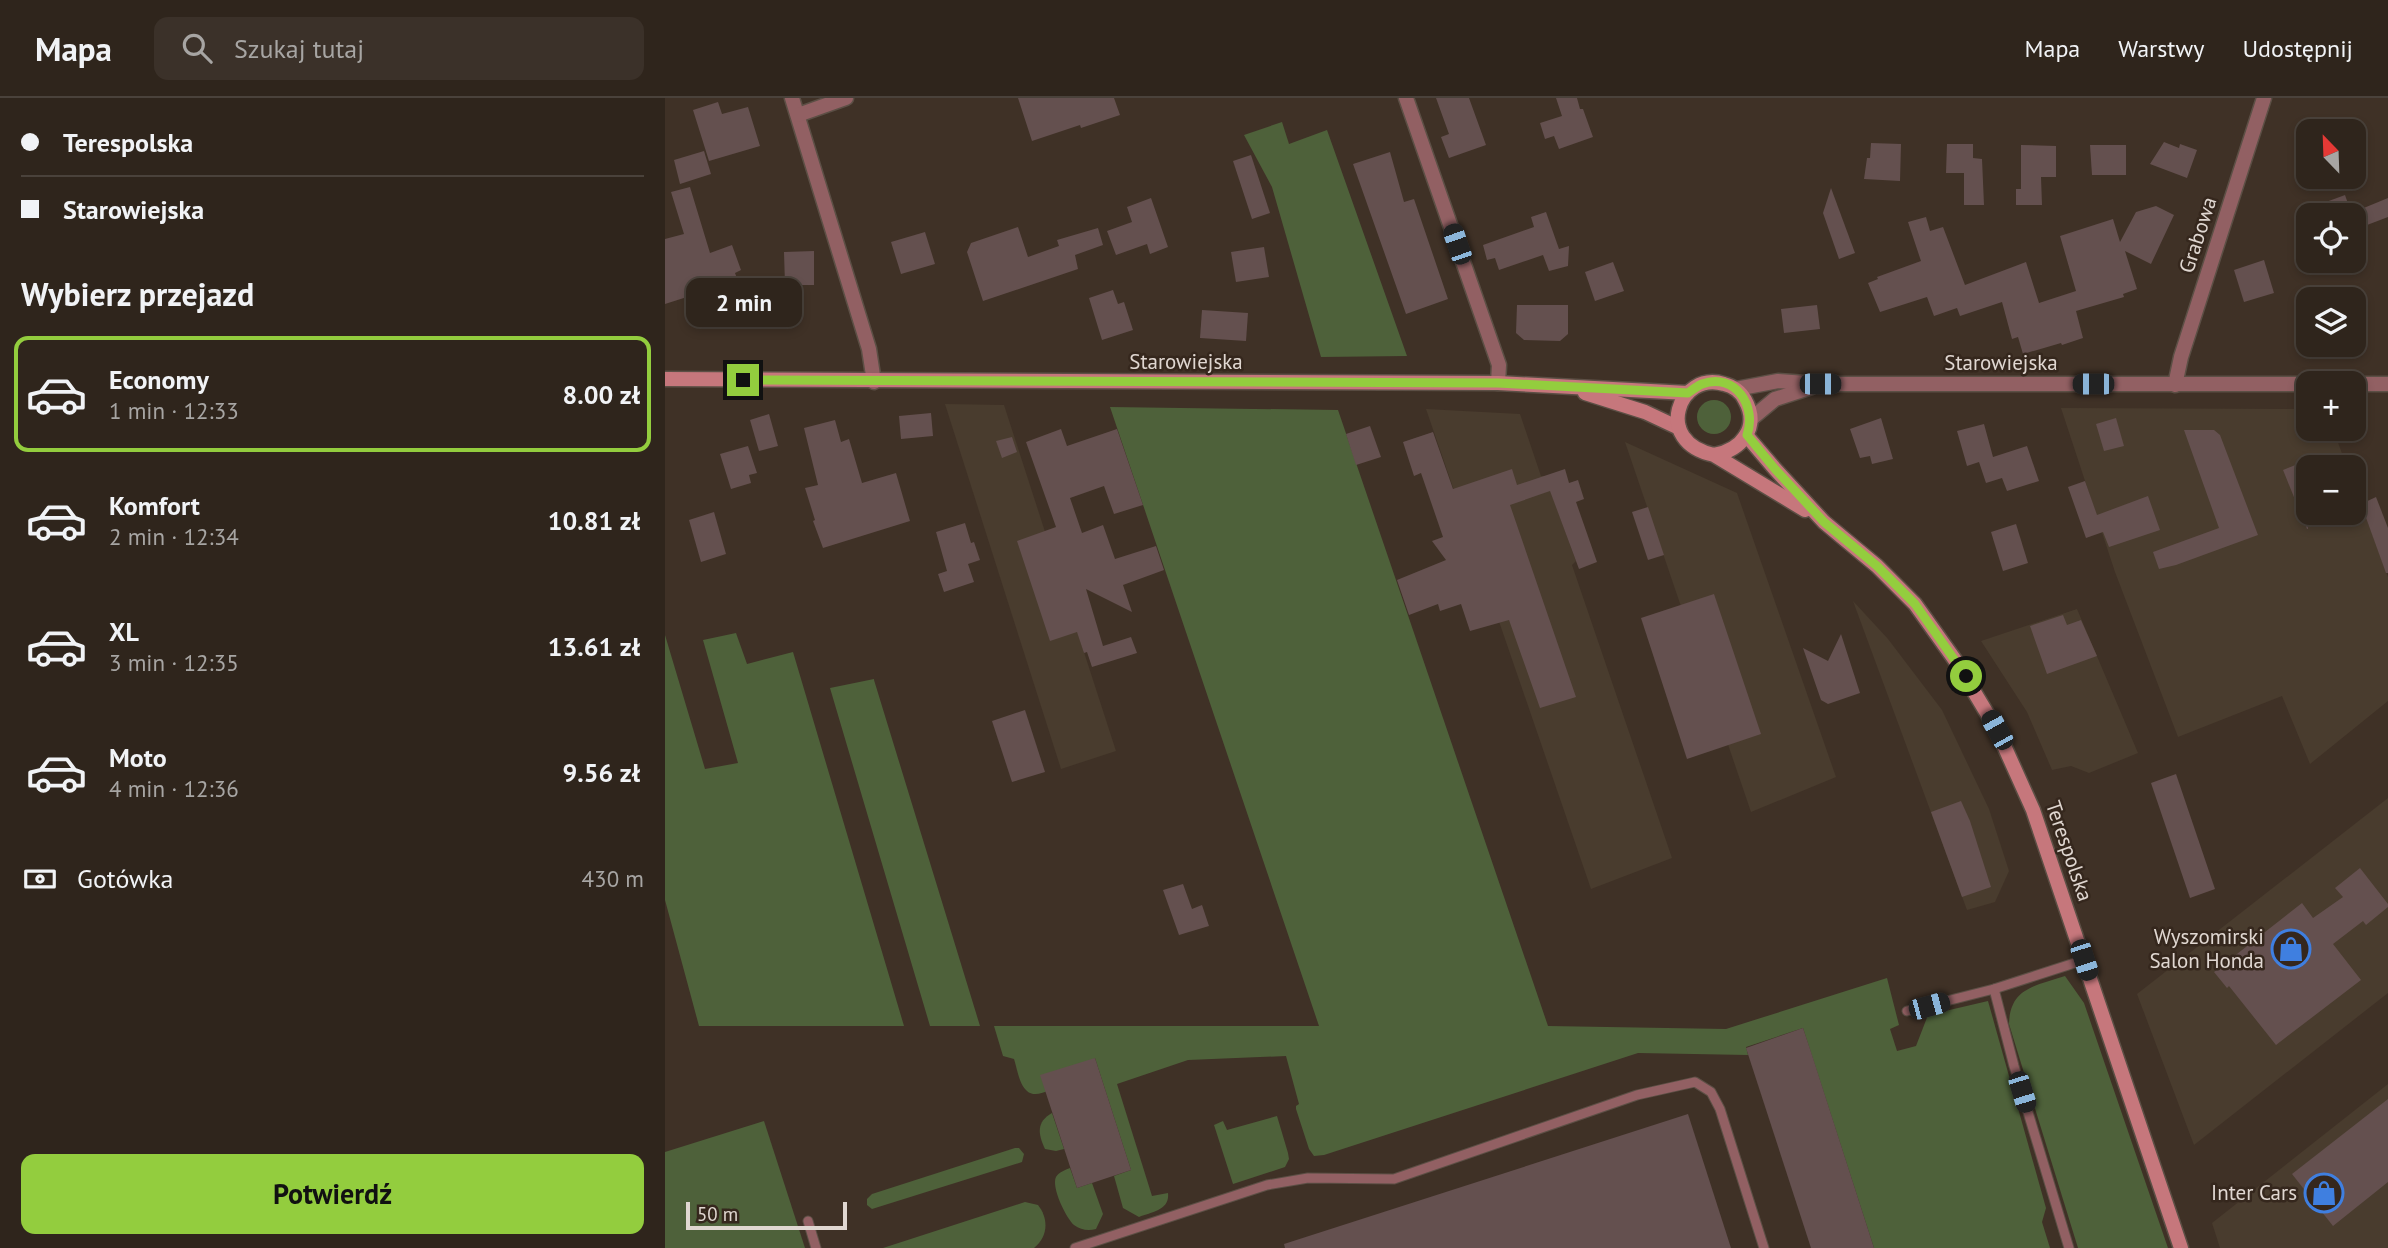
<!DOCTYPE html>
<html lang="pl">
<head>
<meta charset="utf-8">
<style>
  :root { --surface:#2f251c; --page:#3b3129; --text:#f1f3f6; --muted:#a7a5a3; --line:#4a423b; --accent:#93cd3e }
  body { margin:0; font-family:"PT Sans",sans-serif; background:var(--page); color:var(--text); height:100vh; display:flex; flex-direction:column; font-size:26px; white-space:nowrap }
  * { box-sizing:border-box; margin:0 }
  p { font-size:23px; color:var(--muted) }
  .icon { flex:none; width:38px; height:38px; fill:none; stroke:currentColor; stroke-width:2; stroke-linecap:round; stroke-linejoin:round }
  .map { position:relative; flex:1; overflow:hidden }
  .drawer { display:flex; flex-direction:column; background:var(--surface); width:665px }
  .drawer>* { flex:none }
  .top-card { display:grid; align-content:center; height:154px; padding:0 21px; background:var(--surface) }
  .needle { width:46px; rotate:337deg }
  .fabs { position:absolute; left:1631px; top:21px; display:grid; gap:14px }
  .fabs a { display:grid; place-items:center; width:70px; height:70px; border-radius:14px; background:var(--surface); box-shadow:0 4px 10px #0003,0 0 0 2px var(--line); font-size:35px }
  .scale { position:absolute; left:21px; bottom:18px; width:161px; box-sizing:border-box; padding-left:7px; border:4px solid #e0d7d1; border-top:0; font-size:19px; line-height:24px; white-space:nowrap; color:#e0d7d1; -webkit-text-stroke:5px #35271d; paint-order:stroke }
  .end { position:absolute; width:32px; height:32px; margin:-16px; border:9px solid #93cd3e; background:#111; box-shadow:0 0 0 4px #111 }
  .from { border-radius:50% }
  .bubble { position:absolute; height:49px; border-radius:14px; background:var(--surface); box-shadow:0 4px 10px #0003,0 0 0 2px var(--line); font-size:23px; font-weight:700; line-height:49px; text-align:center }
  .car { position:absolute; width:21px; height:42px; margin:-21px -10px; border-radius:9px; box-shadow:0 0 5px 2px #0007; background:linear-gradient(#222 24%,#8ab4d8 0 40%,#222 0 76%,#8ab4d8 0 86%,#222 0) }
  .top-card b { display:flex; align-items:center; gap:24px; height:66px; font-size:26px }
  .top-card b+b { border-top:2px solid var(--line) }
  .top-card i { width:18px; height:18px; background:var(--text) }
  ul { padding:0; list-style:none }
  li { display:flex; align-items:center; gap:21px; height:116px; margin:0 14px 10px; padding:0 7px; border:4px solid transparent; border-radius:14px }
  li div { flex:1 }
  li b { display:block; font-size:26px }
  li em { font-style:normal; font-weight:700 }
  li.active { border-color:var(--accent) }
  li>.icon { width:63px; height:63px; stroke-width:1.5 }
  h2 { padding:0 21px; font-size:32px; line-height:84px }
  .pay { display:flex; align-items:center; gap:18px; height:77px; padding:0 21px; font-size:26px }
  .pay p { margin-inline-start:auto }
  .action { display:flex; gap:14px; margin-top:auto; padding:14px 21px }
  .action a { flex:1; height:80px; border-radius:14px; background:var(--accent); color:#111; font-size:28px; font-weight:700; line-height:80px; text-align:center }
  header { display:flex; align-items:center; gap:42px; box-sizing:border-box; height:98px; padding:0 35px; background:var(--surface); border-bottom:2px solid var(--line) }
  header strong { font-size:33px }
  nav { display:flex; gap:38px; margin-inline-start:auto; font-size:24px }
  .search { width:490px; height:63px; background:var(--page); display:flex; align-items:center; gap:18px; box-sizing:border-box; padding:0 24px; border-radius:14px; color:var(--muted); font-size:26px }
  main { display:flex; flex:1; min-height:0 }
  .map>svg:first-child { display:block }
</style>
</head>
<body>
<header>
<strong>Mapa</strong>
<div class="search"><svg class="icon" aria-label="search" viewBox="0 0 24 24"><circle cx="10" cy="10" r="6"/><path d="M15 15l6 6"/></svg>Szukaj tutaj</div>
<nav><a>Mapa</a><a>Warstwy</a><a>Udostępnij</a></nav>
</header>
<main>
<section class="drawer">
<div class="top-card">
<b><i class="from"></i>Terespolska</b>
<b><i></i>Starowiejska</b>
</div>
<h2>Wybierz przejazd</h2>
<ul>
<li class="active"><svg class="icon" aria-label="car" viewBox="0 0 24 24"><path d="M5 17H2v-5l4-1 3-4h7l3 4 3 1v5h-3M9 17h6M6 11h13"/><circle cx="7" cy="17" r="2"/><circle cx="17" cy="17" r="2"/></svg><div><b>Economy</b><p>1 min · 12:33</p></div><em>8.00 zł</em></li>
<li><svg class="icon" aria-label="car" viewBox="0 0 24 24"><path d="M5 17H2v-5l4-1 3-4h7l3 4 3 1v5h-3M9 17h6M6 11h13"/><circle cx="7" cy="17" r="2"/><circle cx="17" cy="17" r="2"/></svg><div><b>Komfort</b><p>2 min · 12:34</p></div><em>10.81 zł</em></li>
<li><svg class="icon" aria-label="car" viewBox="0 0 24 24"><path d="M5 17H2v-5l4-1 3-4h7l3 4 3 1v5h-3M9 17h6M6 11h13"/><circle cx="7" cy="17" r="2"/><circle cx="17" cy="17" r="2"/></svg><div><b>XL</b><p>3 min · 12:35</p></div><em>13.61 zł</em></li>
<li><svg class="icon" aria-label="car" viewBox="0 0 24 24"><path d="M5 17H2v-5l4-1 3-4h7l3 4 3 1v5h-3M9 17h6M6 11h13"/><circle cx="7" cy="17" r="2"/><circle cx="17" cy="17" r="2"/></svg><div><b>Moto</b><p>4 min · 12:36</p></div><em>9.56 zł</em></li>
</ul>
<div class="pay"><svg class="icon" aria-label="cash" viewBox="0 0 24 24"><path d="M3 7h18v10H3z"/><circle cx="12" cy="12" r="2"/></svg>Gotówka<p>430 m</p></div>
<div class="action"><a>Potwierdź</a></div>
</section>
<div class="map">
<svg width="1723" height="1150" viewBox="0 0 1723 1150">
  <rect width="100%" height="100%" fill="#3f3126"/>
  <g fill="#493c2e">
    <path d="M280,306L339,307L451,653L396,671Z"/>
    <path d="M1396,310L1643,311V331H1668L1682,369H1643V415H1689V387L1723,479V603L1645,666L1617,598L1513,639L1450,474Z"/>
    <path d="M761,311L855,316L876,378H880L911,463L907,467L1007,760L926,791Z"/>
    <path d="M960,344L1072,395L1171,679L1086,714Z"/>
    <path d="M1188,503L1223,541L1277,612L1324,711L1344,773L1330,804L1302,812Z"/>
    <path d="M1412,511L1473,655L1424,675L1406,668L1387,672L1362,614L1316,543Z"/>
    <path d="M1723,700V895L1529,1047L1472,896Z"/>
    <path d="M1723,986V1150H1555L1547,1125Z"/>
  </g>
  <g fill="#4e613a">
    <path d="M617,24L624,46L662,32L742,258L656,259L607,89L579,37Z"/>
    <circle cx="1049" cy="319" r="17"/>
    <path d="M445,309L673,312L883,928L1061,931L1222,880L1234,927L1225,931L1232,953L1251,948L1263,917L1323,903L1381,1110L1377,1124L1385,1150H1209L1138,930L1081,949L1083,957L973,955L659,1057L649,1058L644,1051L631,1011V1008L634,1006L621,958L523,962L452,986L487,1098L503,1095C505,1112 487,1114 474,1119L458,1110L449,1078L466,1072L430,960C416,969 377,1007 362,993C354,986 352,970 349,961L338,958L329,928H654Z"/>
    <path d="M71,535L82,566L128,554L239,928H34L0,802V537L40,671L73,665L38,542Z"/>
    <path d="M209,581V582L315,928H265L165,590Z"/>
    <path d="M1400,878L1419,905L1503,1150H1413L1344,926C1345,889 1371,888 1400,878Z"/>
    <path d="M387,1015L399,1051L391,1053L380,1051C373,1036 371,1024 387,1015Z"/>
    <path d="M612,1018L623,1055L624,1061L620,1069L568,1086L549,1027L558,1023L562,1032Z"/>
    <path d="M99,1023L140,1150H0V1054Z"/>
    <path d="M350,1050H354L359,1056L357,1064L207,1111L202,1107V1101L207,1096Z"/>
    <path d="M405,1070L412,1090L427,1085L438,1116L431,1131C423,1133 416,1132 409,1127C401,1120 386,1089 391,1079C394,1074 400,1072 405,1070Z"/>
    <path d="M360,1104L373,1107C384,1121 383,1139 369,1150H218Z"/>
  </g>
  <g fill="#64504f">
    <path d="M353,0H449L455,17L416,30L415,27L367,43Z"/>
    <path d="M771,0H804L821,47L784,60L776,39L784,36Z"/>
    <path d="M891,0H912L915,11H918L928,39L894,51L889,38L880,41L875,25L897,18Z"/>
    <path d="M53,4L57,16L83,9L95,48L44,63L28,12Z"/>
    <path d="M1499,44L1514,50L1515,46L1532,52L1522,80L1485,66Z"/>
    <path d="M1206,45L1236,46L1235,83L1199,81L1202,60H1205Z"/>
    <path d="M1282,46H1308V60L1317,61L1319,107H1299V75H1281Z"/>
    <path d="M1356,47L1391,48V79H1376L1377,107H1351V91H1356Z"/>
    <path d="M1425,47H1461V77H1427Z"/>
    <path d="M39,53L46,76L15,86L9,62Z"/>
    <path d="M725,54L739,104L749,101L783,201L741,216L688,66Z"/>
    <path d="M586,57L605,115L587,121L568,63Z"/>
    <path d="M25,89L45,155L67,147L76,172L70,175L79,199L53,209L47,191L0,206V141L19,136L6,94Z"/>
    <path d="M1166,90L1190,155L1174,161L1158,115Z"/>
    <path d="M1680,97L1687,117H1665L1661,104Z"/>
    <path d="M486,100L503,149L485,156L482,146L451,157L442,133L467,124L462,109Z"/>
    <path d="M1723,100V119L1689,132V114Z"/>
    <path d="M1491,108L1509,117L1486,166L1460,153L1472,191L1458,196L1459,199L1411,213L1418,240L1397,247L1396,245L1358,256L1353,239L1347,241L1337,204L1295,218L1292,210L1269,218L1262,199L1215,214L1203,185L1213,181L1212,179L1256,163L1243,124L1261,119L1265,133L1278,129L1300,187L1361,164L1374,205L1411,193L1395,138L1448,121L1455,144L1471,114Z"/>
    <path d="M881,114L894,151L904,148L903,168L884,173L878,157L834,172L830,160L822,162L818,147L869,129L866,119Z"/>
    <path d="M353,129L363,159L394,148L392,142L433,130L438,147L410,157L413,171L318,203L302,154L306,145Z"/>
    <path d="M260,134L270,166L236,176L226,144Z"/>
    <path d="M599,149L604,179L571,184L566,154Z"/>
    <path d="M149,153V187H120L119,154Z"/>
    <path d="M1599,162L1609,195L1579,204L1569,172Z"/>
    <path d="M948,164L959,193L930,203L920,174Z"/>
    <path d="M448,192L453,206L459,204L468,232L437,242L424,200Z"/>
    <path d="M852,207H903V236L895,243L859,242L851,235Z"/>
    <path d="M1152,207L1155,231L1119,235L1116,211Z"/>
    <path d="M537,212L583,215L581,243L535,240Z"/>
    <path d="M266,315L268,338L236,341L234,318Z"/>
    <path d="M104,316L113,348L94,353L85,322Z"/>
    <path d="M1216,320L1228,361L1207,366L1205,358L1195,360L1185,331Z"/>
    <path d="M1451,320L1459,348L1439,353L1431,326Z"/>
    <path d="M170,322L176,344L184,341L197,385L231,375L245,423L158,450L148,423L150,422L140,390L153,387L139,330Z"/>
    <path d="M1319,326L1328,359L1362,348L1374,383L1342,393L1337,380L1321,385L1314,364L1302,368L1292,333Z"/>
    <path d="M705,328L716,359L691,367L681,336Z"/>
    <path d="M396,331L402,348L452,331L478,407L449,416L439,388L405,400L417,435L438,427L450,461L491,448L499,472L458,487L467,514L421,491L438,548L466,539L472,555L427,569L422,554L419,555L412,534L385,543L352,443L391,429L361,344Z"/>
    <path d="M1519,332H1549L1555,337L1593,437L1511,467L1494,471L1488,454L1554,430Z"/>
    <path d="M768,334L788,391L847,371L852,387L900,371L904,385L913,382L919,401L911,404L932,464L914,471L885,393L845,407L911,599L875,610L844,522L805,533L796,506L775,513L773,506L744,517L732,482L781,462L767,443L778,439L756,375L749,378L738,344Z"/>
    <path d="M347,339L352,354L337,360L331,343Z"/>
    <path d="M83,348L92,375L84,377L86,385L66,391L55,356Z"/>
    <path d="M1643,362V431H1642L1618,372Z"/>
    <path d="M1420,383L1432,417L1483,398L1495,432L1444,449L1438,434L1421,440L1403,389Z"/>
    <path d="M1711,399L1723,430V475H1721L1696,406Z"/>
    <path d="M983,409L999,457L983,462L967,414Z"/>
    <path d="M49,414L61,456L36,464L24,422Z"/>
    <path d="M300,425L306,445L309,444L315,462L303,466L309,484L279,494L273,476L282,473L271,434Z"/>
    <path d="M1351,426L1363,465L1338,473L1326,434Z"/>
    <path d="M1049,496L1096,636L1022,661L976,520Z"/>
    <path d="M1398,517L1402,527L1416,522L1432,558L1382,576L1365,528Z"/>
    <path d="M1176,536L1195,595L1163,606L1156,602L1138,550L1163,563Z"/>
    <path d="M360,612L380,674L347,684L327,623Z"/>
    <path d="M1511,676L1550,791L1525,800L1486,685Z"/>
    <path d="M1296,703L1305,723L1326,789L1297,799L1266,714Z"/>
    <path d="M1695,770L1723,806V809L1701,827L1698,823L1668,846L1696,882L1611,947L1564,888L1562,890L1549,874L1637,805L1648,820L1678,799L1670,790Z"/>
    <path d="M518,786L527,811L537,807L544,828L514,837L498,792Z"/>
    <path d="M1138,930L1147,957L1209,1150H1146L1081,950Z"/>
    <path d="M430,960L466,1072L412,1090L375,977Z"/>
    <path d="M1723,1001V1084L1668,1128L1627,1076Z"/>
    <path d="M1023,1016L1066,1150H620L619,1146Z"/>
  </g>
  <g fill="none" stroke-linecap="round" stroke-linejoin="round">
    <defs>
      <g id="lane">
        <path d="M1329,891L1349,968L1404,1150"/>
        <path d="M1242,913L1329,891L1419,862"/>
        <path d="M143,1123L151,1150"/>
        <path d="M410,1150L602,1087L643,1080L729,1081L972,997L1030,984L1046,994L1055,1011L1099,1150"/>
      </g>
      <g id="street">
        <path d="M127,0L204,251L209,284"/>
        <path d="M741,0L834,267L833,285"/>
        <path d="M133,17L181,0"/>
        <path d="M1689,286H1723"/>
        <path d="M1510,287L1516,259L1599,0"/>
        <path d="M1071,291L1113,283L1155,286H1643"/>
        <path d="M1086,321L1110,301L1147,289"/>
      </g>
      <g id="secondary">
        <path d="M0,281L833,285L1023,295"/>
        <path d="M920,295L980,314L1014,330"/>
        <path d="M1081,337L1110,371L1159,424L1212,468L1250,506L1290,562L1332,632L1368,712L1516,1150"/>
        <path d="M1049,357C1077,352 1095,329 1080,302C1076,294 1068,288 1059,286C1014,272 987,344 1049,357L1140,412"/>
      </g>
    </defs>
    <use href="#lane" stroke="#5c4f45" stroke-width="11"/>
    <use href="#street" stroke="#5c4f45" stroke-width="17"/>
    <use href="#secondary" stroke="#5c4f45" stroke-width="17"/>
    <use href="#lane" stroke="#926063" stroke-width="9"/>
    <use href="#street" stroke="#926063" stroke-width="14"/>
    <use href="#secondary" stroke="#c6777c" stroke-width="14"/>
  </g>
  <g fill="none" stroke-linecap="round" stroke-linejoin="round">
    <path stroke="#93cd3e" stroke-width="9" d="M78,282L833,285L1023,295C1027,292 1032,288 1037,286C1071,274 1092,309 1082,337L1110,371L1159,424L1212,468L1250,506L1301,578"/>
  </g>
  <defs>
    <symbol id="shop-ring" viewBox="-11 -11 22 22"><circle r="9.5" fill="#35271d" stroke="#3f7fe0" stroke-width="1.5"/><path d="M-5-2.5h2.3a2.7 3.5 0 0 1 5.4 0H5L5.5 6h-11ZM-1.5-2.5h3a1.5 2.3 0 0 0-3 0Z" fill="#3f7fe0"/></symbol>
  </defs>
  <g fill-rule="evenodd">
    <use href="#shop-ring" x="1604" y="829" width="44" height="44"/>
    <use href="#shop-ring" x="1637" y="1073" width="44" height="44"/>
  </g>
  <g text-anchor="middle" stroke-width="5" stroke-linejoin="round" paint-order="stroke">
    <g font-size="21" fill="#e0d7d1" stroke="#35271d">
      <text transform="translate(1533 137) rotate(-72)" y="7">Grabowa</text>
      <text x="521" y="271">Starowiejska</text>
      <text x="1336" y="272">Starowiejska</text>
      <text transform="translate(1404 753) rotate(71)" y="7">Terespolska</text>
    </g>
    <g font-size="21" fill="#e0d7d1" stroke="#35271d" text-anchor="end">
      <text x="1599" y="846">Wyszomirski<tspan x="1599" dy="24">Salon Honda</tspan></text>
      <text x="1632" y="1102">Inter Cars</text>
    </g>
  </g>
</svg>
<div class="fabs">
<a><svg class="needle" viewBox="-14 -14 28 28"><path d="M0-13l5 13h-10z" fill="#e53935"/><path d="M0 13l5-13h-10z" fill="#a7a5a3"/></svg></a>
<a><svg class="icon" aria-label="locate" viewBox="0 0 24 24"><circle cx="12" cy="12" r="6"/><path d="M12 2v4M12 18v4M2 12h4M18 12h4"/></svg></a>
<a><svg class="icon" aria-label="layers" viewBox="0 0 24 24"><path d="M12 4l9 5-9 5-9-5zM3 14l9 5 9-5"/></svg></a>
<a>+</a>
<a>−</a>
</div>
<div class="scale">50 m</div>
<i class="end from" style="left:1301px;top:578px"></i>
<i class="end" style="left:78px;top:282px"></i>
<div class="bubble" style="left:21px;top:180px;width:116px">2 min</div>
<i class="car" style="left:792px;top:146px;rotate:341deg"></i>
<i class="car" style="left:1155px;top:286px;rotate:90deg"></i>
<i class="car" style="left:1428px;top:286px;rotate:270deg"></i>
<i class="car" style="left:1332px;top:632px;rotate:331deg"></i>
<i class="car" style="left:1419px;top:862px;rotate:162deg"></i>
<i class="car" style="left:1264px;top:908px;rotate:75deg"></i>
<i class="car" style="left:1357px;top:994px;rotate:163deg"></i>
</div>
</main>
</body>
</html>
